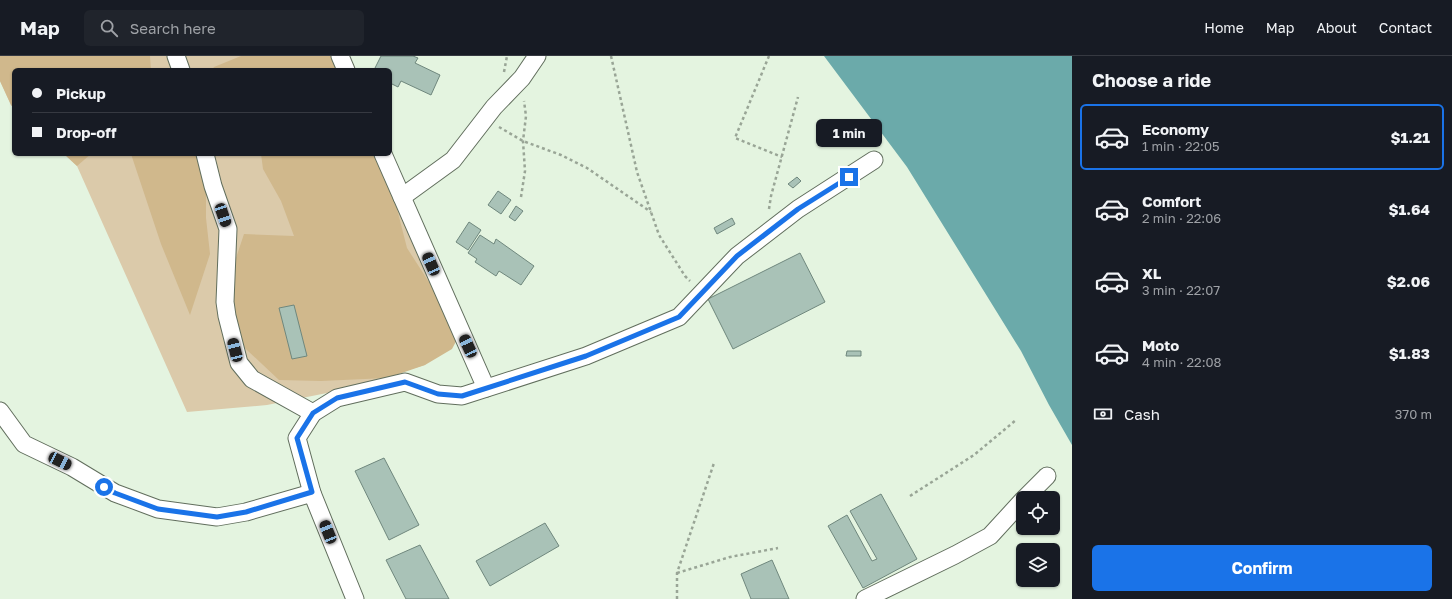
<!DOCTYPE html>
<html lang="en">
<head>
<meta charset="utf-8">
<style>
  :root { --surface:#171b24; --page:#20242c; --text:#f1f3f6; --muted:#9ea1a6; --line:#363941; --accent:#1a73e8 }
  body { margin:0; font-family:"Golos Text",sans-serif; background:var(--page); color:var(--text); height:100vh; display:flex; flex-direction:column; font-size:15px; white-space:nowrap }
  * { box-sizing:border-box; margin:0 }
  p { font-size:13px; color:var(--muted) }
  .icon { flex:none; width:22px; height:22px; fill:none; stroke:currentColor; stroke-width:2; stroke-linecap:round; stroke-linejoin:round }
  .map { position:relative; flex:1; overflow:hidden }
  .panel { display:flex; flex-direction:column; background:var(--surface); width:380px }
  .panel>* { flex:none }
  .banner { position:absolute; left:12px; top:12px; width:380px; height:88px; border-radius:6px; box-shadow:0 1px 3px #0004; display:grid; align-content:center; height:88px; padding:0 20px; background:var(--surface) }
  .buttons { position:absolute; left:1016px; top:435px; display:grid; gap:8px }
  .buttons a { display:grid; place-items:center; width:44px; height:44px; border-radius:6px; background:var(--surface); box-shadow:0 1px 3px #0004; font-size:20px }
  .end { position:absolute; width:18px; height:18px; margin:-9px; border:5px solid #1a73e8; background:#fff; box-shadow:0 0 0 2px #fff }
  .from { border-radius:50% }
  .bubble { position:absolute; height:28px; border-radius:6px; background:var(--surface); box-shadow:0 1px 3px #0004; font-size:13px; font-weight:700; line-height:28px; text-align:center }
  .car { position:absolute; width:12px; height:24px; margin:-12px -6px; border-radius:5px; box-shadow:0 0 3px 1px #0007; background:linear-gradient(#222 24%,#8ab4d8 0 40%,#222 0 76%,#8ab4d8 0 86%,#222 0) }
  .banner b { display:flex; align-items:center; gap:14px; height:38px; font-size:15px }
  .banner b+b { border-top:1px solid var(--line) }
  .banner i { width:10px; height:10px; background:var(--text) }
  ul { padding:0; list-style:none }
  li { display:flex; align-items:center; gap:12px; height:66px; margin:0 8px 6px; padding:0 12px; border:2px solid transparent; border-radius:6px }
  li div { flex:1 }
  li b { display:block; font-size:15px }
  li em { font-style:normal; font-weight:700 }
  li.active { border-color:var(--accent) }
  li>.icon { width:36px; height:36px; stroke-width:1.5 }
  h2 { padding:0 20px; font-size:18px; line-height:48px }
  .pay { display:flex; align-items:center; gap:10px; height:44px; padding:0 20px; font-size:15px }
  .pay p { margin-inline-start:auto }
  .cta { display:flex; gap:8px; margin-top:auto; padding:8px 20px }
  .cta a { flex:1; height:46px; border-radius:6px; background:var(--accent); color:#fff; font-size:16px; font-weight:700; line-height:46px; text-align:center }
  header { display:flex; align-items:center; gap:24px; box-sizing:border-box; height:56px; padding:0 20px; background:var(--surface); border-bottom:1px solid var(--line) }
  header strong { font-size:19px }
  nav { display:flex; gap:22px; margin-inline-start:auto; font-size:14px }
  .search { width:280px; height:36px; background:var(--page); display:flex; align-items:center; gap:10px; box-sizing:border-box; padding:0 14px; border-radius:6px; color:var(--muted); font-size:15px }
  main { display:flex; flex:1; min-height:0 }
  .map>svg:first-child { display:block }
</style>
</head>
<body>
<header>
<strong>Map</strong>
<div class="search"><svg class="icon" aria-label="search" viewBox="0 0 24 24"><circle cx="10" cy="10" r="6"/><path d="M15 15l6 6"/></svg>Search here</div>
<nav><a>Home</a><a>Map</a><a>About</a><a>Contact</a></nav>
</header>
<main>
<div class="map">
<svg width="1072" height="543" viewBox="0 0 1072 543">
  <rect width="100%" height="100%" fill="#e4f4e0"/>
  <g fill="#dbcaaa">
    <path d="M0,0H340L346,14H14V52L11,49L0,25Z"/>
    <path d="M64,98H383L454,261L425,309L337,335L267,349L187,356L77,110Z"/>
  </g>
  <g fill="#d0b88c">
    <path d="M0,0H150L151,14H14V52L11,49L0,25Z"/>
    <path d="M241,0H340L346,14H212L214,11Z"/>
    <path d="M64,98H91L77,110Z"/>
    <path d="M131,98H202L206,103V162L210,198L190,259L161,188Z"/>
    <path d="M261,98H383L407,192L461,276L452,293L425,309L387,322L321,325L279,324L232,280L225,235L244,178L294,180L281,145L263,113Z"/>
  </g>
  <path fill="#6baaaa" d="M824,0H1072V389L1049,349L1021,295L907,111Z"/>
  <g fill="#a9c2b7" stroke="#6f877d">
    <path d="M381,0H413L418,2L415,7L440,19L431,39L401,25L398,31L390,27V14H379L375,12Z"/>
    <path d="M797,121L801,125L793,132L788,128Z"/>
    <path d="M498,135L511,144L501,158L488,149Z"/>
    <path d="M516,150L523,155L515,165L509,161Z"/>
    <path d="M732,162L735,168L717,178L714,172Z"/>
    <path d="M469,166L481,174L468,194L456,186Z"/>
    <path d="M480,179L494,188L496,183L534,210L521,229L499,215L496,220L475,206L477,203L468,197Z"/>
    <path d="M800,197L825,246L733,293L708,243Z"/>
    <path d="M294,249L307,300L292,303L279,252Z"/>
    <path d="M847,295H861V300H846Z"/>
    <path d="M384,402L419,469L389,484L355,415Z"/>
    <path d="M881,438L917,503L863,532L828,470L847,459L872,505L877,503L850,455Z"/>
    <path d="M545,467L559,490L490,530L476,505Z"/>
    <path d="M420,489L449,543H406L386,504Z"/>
    <path d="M772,504L789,543H751L741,518Z"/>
  </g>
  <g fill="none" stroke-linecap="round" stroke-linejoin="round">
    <defs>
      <g id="minor">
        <path d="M176,0L181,14"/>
        <path d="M340,0L346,14"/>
        <path d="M205,98L213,130L228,173L225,246L227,260L239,307L252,323L313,357"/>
        <path d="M383,98L486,332"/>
        <path d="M402,141L453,104L494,51L522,22L537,0"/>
        <path d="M0,355L24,388L72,411L115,437L158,453L217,461L246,456L312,437"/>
        <path d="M1025,442L1047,420"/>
        <path d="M355,543L312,437L297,382L313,357L337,342L405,326L438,338L462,340L586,300L679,261L737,200L798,153L874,104"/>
        <path d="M865,543L955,499L990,480L1023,444"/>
      </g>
    </defs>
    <use href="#minor" stroke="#616e5d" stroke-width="19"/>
    <g stroke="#99a596" stroke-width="2.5" stroke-dasharray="3 3" stroke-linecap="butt">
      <path d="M611,0L637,116L659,179L685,220L690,225"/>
      <path d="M769,0L735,82L782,101"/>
      <path d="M504,16L507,0"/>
      <path d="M499,71L523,85L561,99L587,112L651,156"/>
      <path d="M521,141L525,115L523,85L526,60L524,45"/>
      <path d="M769,153L771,140L798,41"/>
      <path d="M910,440L974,399L1016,364"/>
      <path d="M677,517L730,501L778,492"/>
      <path d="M677,543V517L714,407"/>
    </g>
    <use href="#minor" stroke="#fff" stroke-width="17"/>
  </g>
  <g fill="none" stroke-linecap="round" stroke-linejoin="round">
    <path stroke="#1a73e8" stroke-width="5" d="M104,431L115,437L158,453L217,461L246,456L312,436L297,382L313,357L337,342L405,326L438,338L462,340L586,300L679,261L737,200L798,153L849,121"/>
  </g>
</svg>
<div class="buttons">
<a><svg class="icon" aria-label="locate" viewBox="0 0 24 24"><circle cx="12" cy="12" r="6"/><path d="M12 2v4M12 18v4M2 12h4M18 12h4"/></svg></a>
<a><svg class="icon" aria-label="layers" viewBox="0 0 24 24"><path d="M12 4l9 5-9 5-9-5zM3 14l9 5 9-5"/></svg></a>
</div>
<i class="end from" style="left:104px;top:431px"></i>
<i class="end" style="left:849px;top:121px"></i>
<div class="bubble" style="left:816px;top:63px;width:66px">1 min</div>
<i class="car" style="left:223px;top:159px;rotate:161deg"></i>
<i class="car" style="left:431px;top:208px;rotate:336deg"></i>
<i class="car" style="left:468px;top:290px;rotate:335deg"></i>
<i class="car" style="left:235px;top:294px;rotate:346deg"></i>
<i class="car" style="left:60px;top:405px;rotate:116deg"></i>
<i class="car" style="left:328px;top:476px;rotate:338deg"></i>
<div class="banner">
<b><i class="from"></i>Pickup</b>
<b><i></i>Drop-off</b>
</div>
</div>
<section class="panel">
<h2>Choose a ride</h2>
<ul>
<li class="active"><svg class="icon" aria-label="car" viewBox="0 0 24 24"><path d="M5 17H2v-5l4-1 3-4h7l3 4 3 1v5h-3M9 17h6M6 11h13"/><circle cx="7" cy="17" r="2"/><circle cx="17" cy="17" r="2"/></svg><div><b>Economy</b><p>1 min · 22:05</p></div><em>$1.21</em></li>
<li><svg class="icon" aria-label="car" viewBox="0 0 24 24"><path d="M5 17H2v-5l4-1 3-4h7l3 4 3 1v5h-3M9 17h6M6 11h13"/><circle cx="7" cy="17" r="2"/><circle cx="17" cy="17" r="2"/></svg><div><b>Comfort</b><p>2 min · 22:06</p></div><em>$1.64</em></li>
<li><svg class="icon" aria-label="car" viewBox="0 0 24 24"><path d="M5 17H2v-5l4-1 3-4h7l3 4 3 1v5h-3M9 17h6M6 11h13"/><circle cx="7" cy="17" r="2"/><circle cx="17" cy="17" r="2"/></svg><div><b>XL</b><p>3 min · 22:07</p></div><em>$2.06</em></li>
<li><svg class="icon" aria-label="car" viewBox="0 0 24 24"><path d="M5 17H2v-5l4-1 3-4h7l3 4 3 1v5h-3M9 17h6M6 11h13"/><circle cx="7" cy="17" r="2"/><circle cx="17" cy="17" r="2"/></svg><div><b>Moto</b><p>4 min · 22:08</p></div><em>$1.83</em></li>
</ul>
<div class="pay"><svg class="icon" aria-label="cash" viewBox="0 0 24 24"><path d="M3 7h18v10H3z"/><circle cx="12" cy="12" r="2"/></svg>Cash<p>370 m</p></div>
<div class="cta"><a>Confirm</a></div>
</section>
</main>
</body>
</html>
